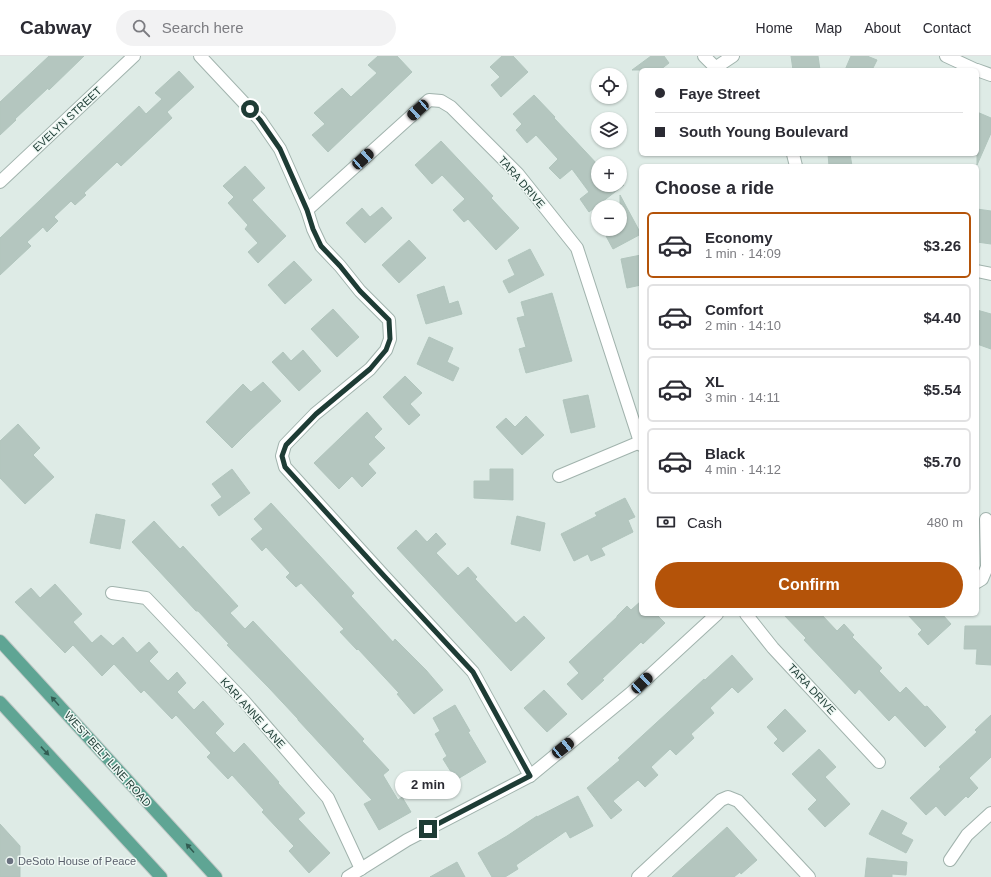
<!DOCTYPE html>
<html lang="en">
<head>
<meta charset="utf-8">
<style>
  :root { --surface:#fff; --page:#f2f2f3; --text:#2b2b33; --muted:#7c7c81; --line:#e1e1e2; --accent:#b45309 }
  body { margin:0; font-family:Arial,sans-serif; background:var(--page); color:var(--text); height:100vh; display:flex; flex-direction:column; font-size:15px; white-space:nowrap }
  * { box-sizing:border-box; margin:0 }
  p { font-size:13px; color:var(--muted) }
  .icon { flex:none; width:22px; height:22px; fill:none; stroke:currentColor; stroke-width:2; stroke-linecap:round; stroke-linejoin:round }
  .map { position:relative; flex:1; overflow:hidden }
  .drawer { position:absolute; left:639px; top:108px; width:340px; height:452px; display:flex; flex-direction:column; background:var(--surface); border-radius:6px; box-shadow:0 1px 3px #0004 }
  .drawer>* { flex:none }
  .top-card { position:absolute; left:639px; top:12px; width:340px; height:88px; border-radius:6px; box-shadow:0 1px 3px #0004; display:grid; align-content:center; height:88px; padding:0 16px; background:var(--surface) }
  .fabs { position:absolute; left:591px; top:12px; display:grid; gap:8px }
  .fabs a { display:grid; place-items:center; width:36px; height:36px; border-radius:50%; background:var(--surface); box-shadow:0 1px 3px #0004; font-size:20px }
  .end { position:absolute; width:18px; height:18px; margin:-9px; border:5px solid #1e3c35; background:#fff; box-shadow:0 0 0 2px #fff }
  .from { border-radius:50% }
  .bubble { position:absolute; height:28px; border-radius:14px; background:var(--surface); box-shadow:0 1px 3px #0004; font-size:13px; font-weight:600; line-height:28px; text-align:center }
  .car { position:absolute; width:12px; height:24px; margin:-12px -6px; border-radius:5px; box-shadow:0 0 3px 1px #0007; background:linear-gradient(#222 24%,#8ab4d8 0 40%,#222 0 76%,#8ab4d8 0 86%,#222 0) }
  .top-card b { display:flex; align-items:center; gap:14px; height:38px; font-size:15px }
  .top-card b+b { border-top:1px solid var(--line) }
  .top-card i { width:10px; height:10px; background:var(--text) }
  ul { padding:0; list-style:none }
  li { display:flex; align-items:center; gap:12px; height:66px; margin:0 8px 6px; padding:0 8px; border:2px solid var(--line); border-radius:6px }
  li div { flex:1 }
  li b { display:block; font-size:15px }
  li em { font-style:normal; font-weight:600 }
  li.on { border-color:var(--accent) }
  li>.icon { width:36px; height:36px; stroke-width:1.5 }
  h2 { padding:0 16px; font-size:18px; line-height:48px }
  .pay { display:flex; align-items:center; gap:10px; height:44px; padding:0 16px; font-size:15px }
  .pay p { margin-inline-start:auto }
  .action { display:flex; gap:8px; margin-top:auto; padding:8px 16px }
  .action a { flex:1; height:46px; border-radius:24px; background:var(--accent); color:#fff; font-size:16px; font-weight:600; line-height:46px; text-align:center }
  header { display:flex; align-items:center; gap:24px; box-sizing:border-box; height:56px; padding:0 20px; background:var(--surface); border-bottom:1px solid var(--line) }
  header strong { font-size:19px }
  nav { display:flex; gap:22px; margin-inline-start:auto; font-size:14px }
  .search { width:280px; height:36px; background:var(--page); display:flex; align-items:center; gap:10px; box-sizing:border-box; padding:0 14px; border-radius:22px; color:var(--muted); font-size:15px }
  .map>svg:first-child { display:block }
</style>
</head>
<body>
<header>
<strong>Cabway</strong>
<div class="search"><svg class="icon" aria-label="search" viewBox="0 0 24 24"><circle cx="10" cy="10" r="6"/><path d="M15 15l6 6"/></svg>Search here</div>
<nav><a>Home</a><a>Map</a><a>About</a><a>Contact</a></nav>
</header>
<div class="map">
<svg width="991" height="821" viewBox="0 0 991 821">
  <rect width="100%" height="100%" fill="#deebe6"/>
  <g fill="#b4c6bf" stroke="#b1c5bd">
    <path d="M49,0H84L49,34L48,32L15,63L16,64L0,79V46Z"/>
    <path d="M378,0H397L412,16L328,96L312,79L325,68L314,57L342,32L351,41L377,17L368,9Z"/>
    <path d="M502,0H513L528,16L501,41L491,29L500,21L490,11Z"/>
    <path d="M651,0H664L669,7L660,14H632Z"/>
    <path d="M791,0H818L820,14H793Z"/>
    <path d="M851,0H867L877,4L872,14H845Z"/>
    <path d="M179,15L194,31L167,56L172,62L121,110L117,106L84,137L86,139L75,149L71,145L54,161L58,165L47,176L43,171L27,186L31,190L0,219V182L139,50L146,58L162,43L155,37Z"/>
    <path d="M534,39L555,61L554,62L598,109V129H624L589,156L580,143L589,136L572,113L560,123L549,112L558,103L536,79L527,87L516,74L522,68L513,58Z"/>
    <path d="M977,56L991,62V77L977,109Z"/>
    <path d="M441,85L493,140L491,142L519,172L496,194L468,163L464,166L453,154L465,143L442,119L432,128L415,109Z"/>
    <path d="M828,98H850L852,110H829Z"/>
    <path d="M245,110L265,132L252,144L286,180L258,207L248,196L258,187L245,173L248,169L228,147L234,141L223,130Z"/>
    <path d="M620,139L641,178L613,193L606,180L611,177L609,173H620Z"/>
    <path d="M382,151L392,162L365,187L346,167L362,152L370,161Z"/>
    <path d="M977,153L991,155V188L977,186Z"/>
    <path d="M409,184L426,202L399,227L382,209Z"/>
    <path d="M530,193L544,219L509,237L503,225L515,219L508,204Z"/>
    <path d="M641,199V229L627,232L621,203Z"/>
    <path d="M294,205L312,224L285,248L268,229Z"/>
    <path d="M444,230L449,248L458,245L462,258L426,268L417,239Z"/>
    <path d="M552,237L572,305L526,317L519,293L526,291L517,262L525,260L521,246Z"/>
    <path d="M333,253L359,281L337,301L311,273Z"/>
    <path d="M977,254L991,258V293L977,288Z"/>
    <path d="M429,281L453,292L447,306L459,312L453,325L417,308Z"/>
    <path d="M303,294L321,315L299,335L272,306L283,296L291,305Z"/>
    <path d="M405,320L422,337L410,348L420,359L409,369L383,341Z"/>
    <path d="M263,326L281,345L249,375L232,392L206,366L243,328L251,336Z"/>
    <path d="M588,339L595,371L571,377L563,344Z"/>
    <path d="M367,356L382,373L374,381L385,392L368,408L376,417L362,431L352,420L339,433L314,407Z"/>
    <path d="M526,360L544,379L522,399L496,371L506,362L515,371Z"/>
    <path d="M18,368L40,392L33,399L54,421L25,448L0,422V385Z"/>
    <path d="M232,413L250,437L219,460L211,449L222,441L212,428Z"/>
    <path d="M490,413H513V444L474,442V425H490Z"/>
    <path d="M625,442L635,461L628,464L633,476L601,492L605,499L591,505L588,498L574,505L561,478L597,460L595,457Z"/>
    <path d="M271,447L354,537L351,540L393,586L395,583L426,614L443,634L414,658L397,638L399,637L358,593L357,594L340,576L344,573L301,527L296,531L286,521L290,517L266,491L262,495L251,483L263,473L254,463Z"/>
    <path d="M96,458L125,464L120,493L90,487Z"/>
    <path d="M517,460L545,467L540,495L511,488Z"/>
    <path d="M154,465L180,493L183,490L238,550L230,557L245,573L253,565L364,683L362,685L389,714L383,719L398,744L402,741L411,756L379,774L364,748L372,744L298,664V663L269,632L227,589L229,588L198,555H196L132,486Z"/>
    <path d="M416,474L427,486L436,477L446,488L436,497L458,520L468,511L477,521L475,523L516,567L524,560L545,582L511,615L397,492Z"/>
    <path d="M55,528L82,558L73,566L92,587L101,579L113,590L123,581L137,597L149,586L158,596L149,605L168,625L177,616L186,627L177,636L194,654L203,645L224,668L215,677L234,697L244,687L254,698L279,726L278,727L305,757L298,763L330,797L309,817L289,795L294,790L262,756L264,754L232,719L228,723L207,701L211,697L176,659L172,663L144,634L141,637L114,608L102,620L73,589L65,597L15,546L31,532L40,542Z"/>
    <path d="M641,545V558H656L665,567L643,588L641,586L602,623L604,624L582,644L567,628L579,617L569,606L617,561V560L627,550L631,554Z"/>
    <path d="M783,558H821L837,575L844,568L854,579L852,581L882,612L879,615L900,637L906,631L925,651L927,650L946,671L925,691L895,659L889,665L859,633L855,638L804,584L806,582Z"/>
    <path d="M907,558H942L951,568L928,589L918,578L922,574Z"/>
    <path d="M965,570H991V609L976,608L977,593H964Z"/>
    <path d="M732,599L753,623L738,637L732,631L710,652L714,657L691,678L694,682L676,699L670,693L651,711L658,719L645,731L638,724L613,745L622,754L611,763L587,732L620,704L618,702L704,623L705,624Z"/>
    <path d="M544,634L567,658L547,676L524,652Z"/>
    <path d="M455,649L470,675L468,676L486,706L456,724L443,703L447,700L435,678L440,675L433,662Z"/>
    <path d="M785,653L806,675L783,696L774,687L778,683L767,671Z"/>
    <path d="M991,659V701L969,722L978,732L968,742L966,740L945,760L936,750L926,759L910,742L941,713L939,711L977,676L975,674Z"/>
    <path d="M819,693L836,711L825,721L850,748L825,771L808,753L817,744L792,718Z"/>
    <path d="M578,740L593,770L570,782L566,775L516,809L518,813L505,821H492L478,797L507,780L537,760V761Z"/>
    <path d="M882,754L907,767L901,778L913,784L906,797L869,778Z"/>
    <path d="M0,768L20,790V821H0Z"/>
    <path d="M727,771L757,804L741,818L740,816L734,821H672Z"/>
    <path d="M867,802L907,806L906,819L892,818V821H865Z"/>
    <path d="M457,806L465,821H430Z"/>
  </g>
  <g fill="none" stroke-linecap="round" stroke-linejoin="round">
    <defs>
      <g id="minor">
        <path d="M200,0L260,64L280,93L307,154L313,173L321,190L340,210L360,235L389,264L390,283L386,294L370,313L315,358L285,389L282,400L285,411L385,521L473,616L530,720"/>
        <path d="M704,0L718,14"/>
        <path d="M946,0L976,14"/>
        <path d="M715,12L733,0"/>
        <path d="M977,14L991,19"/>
        <path d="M793,98L796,110"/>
        <path d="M307,154L429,44L441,45L451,51L518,118L577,192L641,389"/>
        <path d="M977,215L991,218"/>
        <path d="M559,420L640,386"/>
        <path d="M977,526L982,523L987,511L986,463"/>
        <path d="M112,537L146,542L244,645L328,742L361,813"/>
        <path d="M746,558L773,592L879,706"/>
        <path d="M950,804L967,779L991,757"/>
        <path d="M348,821L407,784L530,720L631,637L717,558"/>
        <path d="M638,821L721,744L728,741L738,745L809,821"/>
      </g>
      <path id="tertiary" d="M0,126L134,0"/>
      <g id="primary">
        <path d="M0,585L216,821"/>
        <path d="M0,646L161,821"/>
      </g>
    </defs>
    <use href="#minor" stroke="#a1b3ad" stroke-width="14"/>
    <use href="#tertiary" stroke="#a1b3ad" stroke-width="14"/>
    <use href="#primary" stroke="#c0c8c6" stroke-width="14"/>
    <use href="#minor" stroke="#fff" stroke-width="12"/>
    <use href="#tertiary" stroke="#fff" stroke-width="12"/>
    <use href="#primary" stroke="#5fa594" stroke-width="12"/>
  </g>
  <defs><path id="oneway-solid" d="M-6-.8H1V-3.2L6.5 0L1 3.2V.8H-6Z"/></defs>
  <g fill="#325c52">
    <use href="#oneway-solid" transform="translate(55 645) rotate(-132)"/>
    <use href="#oneway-solid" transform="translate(45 695) rotate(47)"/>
    <use href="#oneway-solid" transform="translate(190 792) rotate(-132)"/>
  </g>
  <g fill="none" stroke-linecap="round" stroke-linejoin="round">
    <path stroke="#1e3c35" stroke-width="5" d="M250,53L260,64L280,93L307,154L313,173L321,190L340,210L360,235L389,264L390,283L386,294L370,313L316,358L286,389L282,400L285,411L385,521L473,616L530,720L428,773"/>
  </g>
  <circle fill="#6b7280" stroke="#eff8f4" stroke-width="1.5" cx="10" cy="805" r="4"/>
  <g text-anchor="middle" stroke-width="3" stroke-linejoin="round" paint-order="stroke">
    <g font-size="11" fill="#1e3c35" stroke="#eff8f4">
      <text transform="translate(67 63) rotate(-43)" y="4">EVELYN STREET</text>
      <text transform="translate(522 126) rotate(49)" y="4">TARA DRIVE</text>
      <text transform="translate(812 633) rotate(47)" y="4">TARA DRIVE</text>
      <text transform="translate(253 657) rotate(48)" y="4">KARI ANNE LANE</text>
      <text transform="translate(108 703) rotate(48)" y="4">WEST BELT LINE ROAD</text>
    </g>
    <g font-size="11" fill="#5b616d" stroke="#eff8f4" text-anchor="start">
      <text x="18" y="809">DeSoto House of Peace</text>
    </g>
  </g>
</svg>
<div class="fabs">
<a><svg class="icon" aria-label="locate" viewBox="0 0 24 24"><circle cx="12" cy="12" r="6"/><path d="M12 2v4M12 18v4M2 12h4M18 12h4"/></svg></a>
<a><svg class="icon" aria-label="layers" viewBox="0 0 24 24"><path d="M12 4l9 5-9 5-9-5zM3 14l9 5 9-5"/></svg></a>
<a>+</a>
<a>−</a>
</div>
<i class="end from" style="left:250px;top:53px"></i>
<i class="end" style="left:428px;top:773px"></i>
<div class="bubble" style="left:395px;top:715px;width:66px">2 min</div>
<i class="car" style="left:418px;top:54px;rotate:228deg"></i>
<i class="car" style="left:363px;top:103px;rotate:48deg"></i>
<i class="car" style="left:642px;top:627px;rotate:47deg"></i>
<i class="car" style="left:563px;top:692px;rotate:51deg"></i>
<div class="top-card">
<b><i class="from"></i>Faye Street</b>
<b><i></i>South Young Boulevard</b>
</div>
<section class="drawer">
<h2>Choose a ride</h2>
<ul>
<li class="on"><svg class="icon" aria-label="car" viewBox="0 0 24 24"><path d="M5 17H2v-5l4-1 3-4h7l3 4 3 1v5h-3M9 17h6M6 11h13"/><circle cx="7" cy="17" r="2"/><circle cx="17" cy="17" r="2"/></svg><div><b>Economy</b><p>1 min · 14:09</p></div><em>$3.26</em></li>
<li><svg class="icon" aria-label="car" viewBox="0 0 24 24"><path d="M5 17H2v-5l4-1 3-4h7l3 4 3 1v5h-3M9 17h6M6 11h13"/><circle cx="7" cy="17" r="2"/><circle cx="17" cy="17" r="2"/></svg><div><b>Comfort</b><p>2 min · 14:10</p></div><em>$4.40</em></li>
<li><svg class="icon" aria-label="car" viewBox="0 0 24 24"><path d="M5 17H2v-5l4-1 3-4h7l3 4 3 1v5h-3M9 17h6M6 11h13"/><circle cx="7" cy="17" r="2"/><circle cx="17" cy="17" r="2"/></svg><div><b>XL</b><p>3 min · 14:11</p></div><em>$5.54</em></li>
<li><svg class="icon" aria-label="car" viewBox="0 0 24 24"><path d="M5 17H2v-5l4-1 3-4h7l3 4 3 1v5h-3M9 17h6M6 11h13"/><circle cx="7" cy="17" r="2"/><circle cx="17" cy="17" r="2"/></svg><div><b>Black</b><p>4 min · 14:12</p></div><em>$5.70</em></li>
</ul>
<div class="pay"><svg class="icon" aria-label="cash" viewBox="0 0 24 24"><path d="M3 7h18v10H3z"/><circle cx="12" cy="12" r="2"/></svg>Cash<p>480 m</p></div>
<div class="action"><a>Confirm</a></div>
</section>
</div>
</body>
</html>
